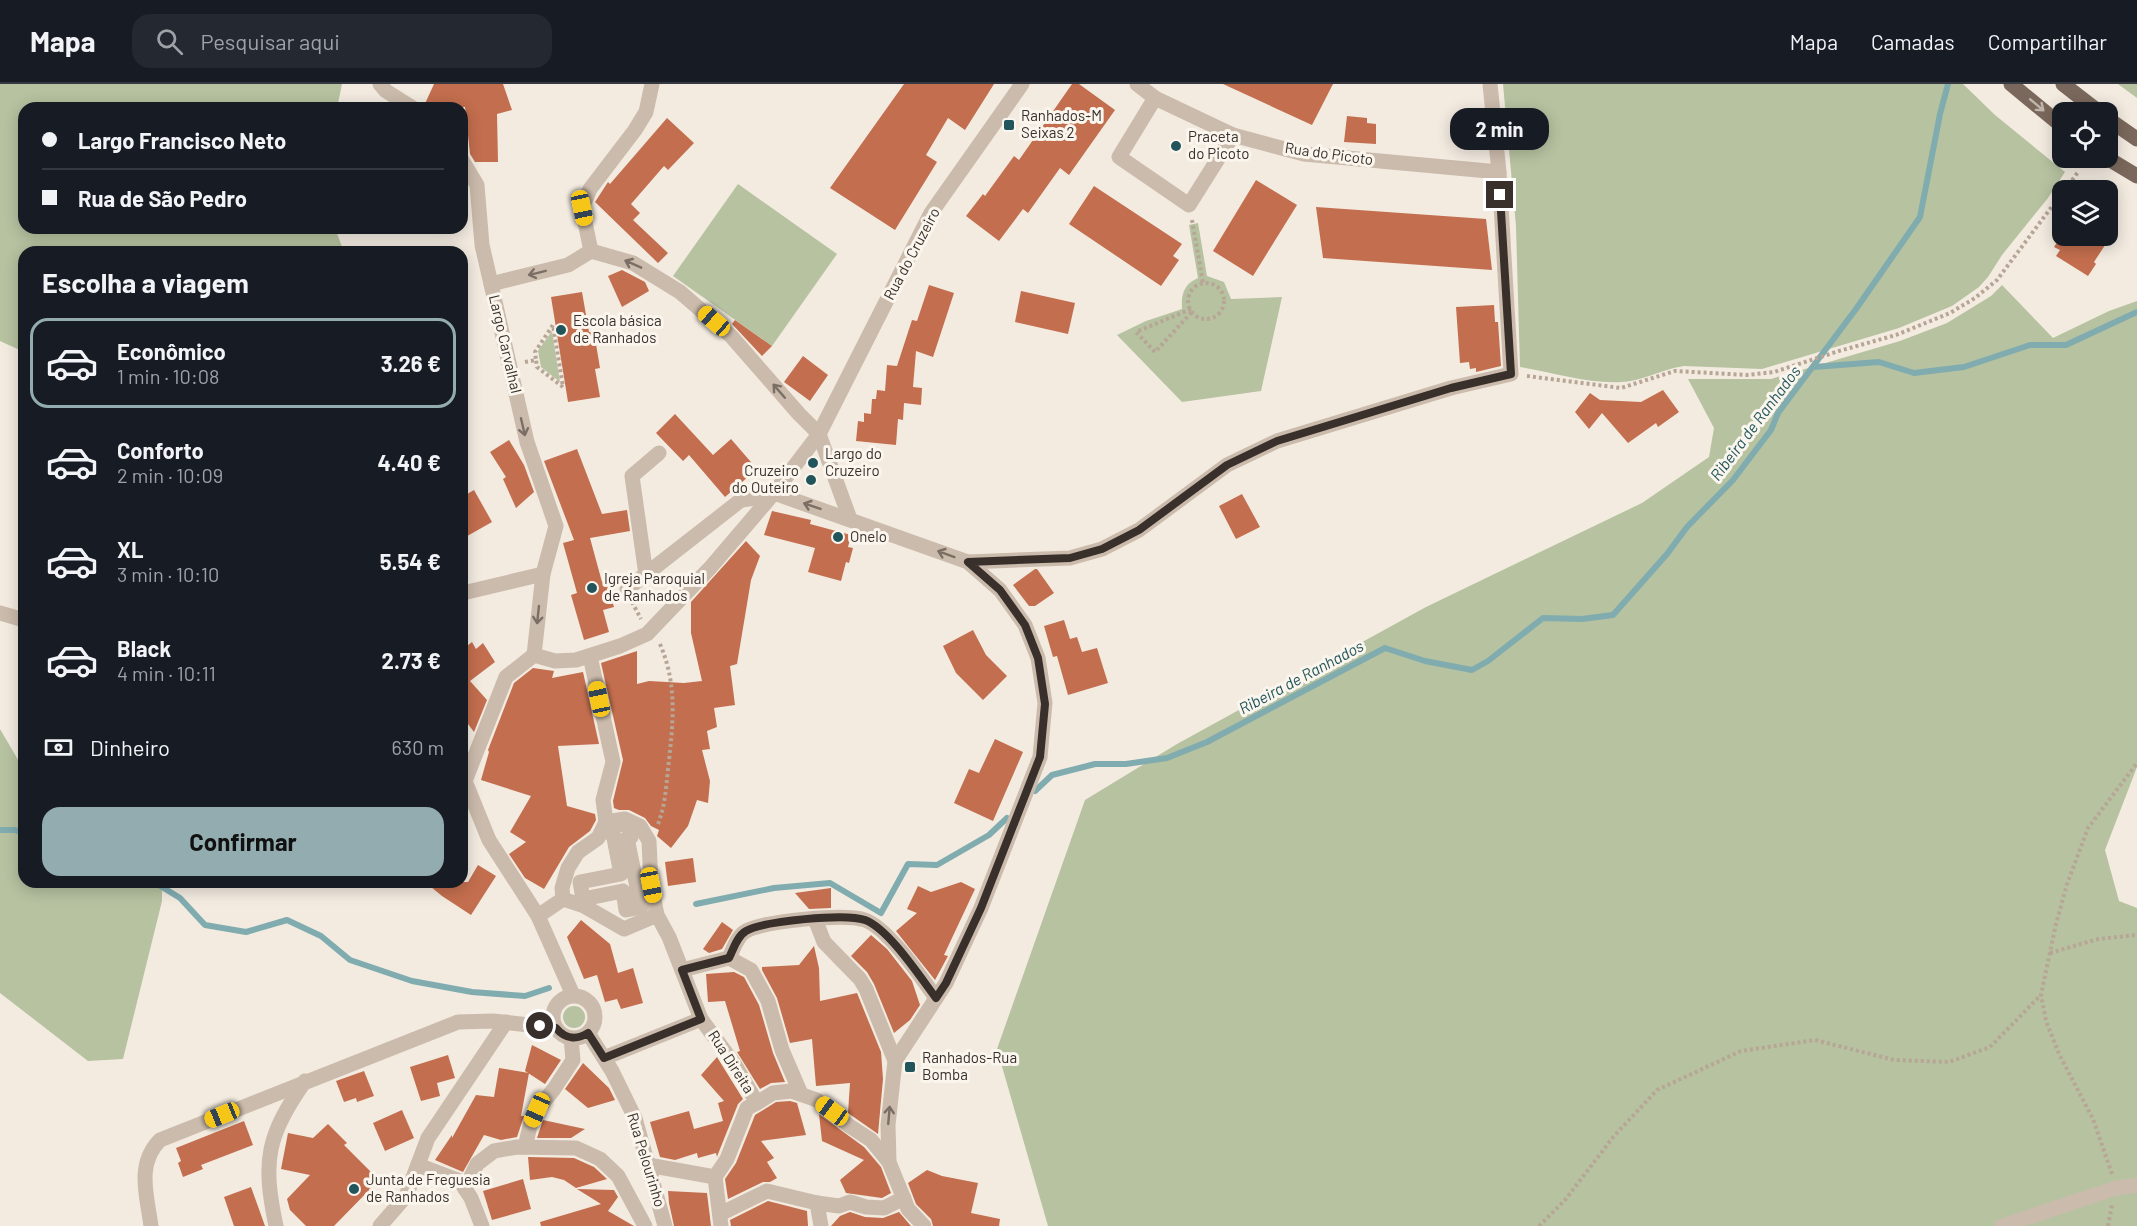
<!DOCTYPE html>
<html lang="pt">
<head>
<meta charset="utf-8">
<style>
  :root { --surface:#171b24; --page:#242831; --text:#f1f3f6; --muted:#9ea1a6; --line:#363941; --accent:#93acb0 }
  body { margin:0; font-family:Barlow,sans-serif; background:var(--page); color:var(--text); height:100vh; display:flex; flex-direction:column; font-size:22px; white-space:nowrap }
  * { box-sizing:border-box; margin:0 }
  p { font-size:20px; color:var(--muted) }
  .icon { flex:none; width:33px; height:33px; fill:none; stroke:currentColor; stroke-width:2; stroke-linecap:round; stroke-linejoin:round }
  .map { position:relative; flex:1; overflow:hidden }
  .panel { position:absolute; left:18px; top:162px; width:450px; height:642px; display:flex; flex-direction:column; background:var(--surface); border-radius:18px; box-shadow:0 3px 15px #0003 }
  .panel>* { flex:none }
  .top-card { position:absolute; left:18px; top:18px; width:450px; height:132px; border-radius:18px; box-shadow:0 3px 15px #0003; display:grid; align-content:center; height:132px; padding:0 24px; background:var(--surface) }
  .buttons { position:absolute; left:2052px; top:18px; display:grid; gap:12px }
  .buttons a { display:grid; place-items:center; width:66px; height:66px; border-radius:12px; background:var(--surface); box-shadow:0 3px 15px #0003; font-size:30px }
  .end { position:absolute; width:27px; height:27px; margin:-14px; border:8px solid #39302b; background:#fff; box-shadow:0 0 0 3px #fff }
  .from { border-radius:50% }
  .bubble { position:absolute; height:42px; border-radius:18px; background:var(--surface); box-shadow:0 3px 15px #0003; font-size:20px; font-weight:700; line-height:42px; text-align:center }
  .car { position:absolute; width:18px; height:36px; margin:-18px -9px; border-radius:8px; box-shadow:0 0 4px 2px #0007; background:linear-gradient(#f5c518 24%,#345 0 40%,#f5c518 0 76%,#345 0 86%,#f5c518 0) }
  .top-card b { display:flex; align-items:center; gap:21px; height:57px; font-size:22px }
  .top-card b+b { border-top:2px solid var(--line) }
  .top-card i { width:15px; height:15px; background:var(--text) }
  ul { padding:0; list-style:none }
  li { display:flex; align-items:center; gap:18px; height:90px; margin:0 12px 9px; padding:0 12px; border:3px solid transparent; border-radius:18px }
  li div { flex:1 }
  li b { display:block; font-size:22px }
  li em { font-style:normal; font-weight:700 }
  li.current { border-color:var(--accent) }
  li>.icon { width:54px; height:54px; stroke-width:1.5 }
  h2 { padding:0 24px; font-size:27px; line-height:72px }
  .pay { display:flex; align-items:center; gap:15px; height:66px; padding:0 24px; font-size:22px }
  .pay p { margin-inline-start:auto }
  .primary-button { display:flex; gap:12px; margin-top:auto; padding:12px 24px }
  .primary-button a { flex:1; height:69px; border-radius:18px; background:var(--accent); color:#111; font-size:24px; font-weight:700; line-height:69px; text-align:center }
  header { display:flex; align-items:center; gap:36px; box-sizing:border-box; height:84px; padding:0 30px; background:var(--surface); border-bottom:2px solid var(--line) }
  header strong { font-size:28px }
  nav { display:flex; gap:33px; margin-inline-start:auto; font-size:21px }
  .search { width:420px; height:54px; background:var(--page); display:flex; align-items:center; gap:15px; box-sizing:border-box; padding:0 21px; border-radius:18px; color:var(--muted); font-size:22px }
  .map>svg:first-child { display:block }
</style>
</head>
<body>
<header>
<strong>Mapa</strong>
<div class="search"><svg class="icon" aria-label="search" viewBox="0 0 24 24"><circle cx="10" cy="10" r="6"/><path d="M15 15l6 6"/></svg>Pesquisar aqui</div>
<nav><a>Mapa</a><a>Camadas</a><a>Compartilhar</a></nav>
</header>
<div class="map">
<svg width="2137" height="1142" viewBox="0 0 2137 1142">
  <rect width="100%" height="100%" fill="#f3ebe0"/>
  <g fill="#b6c2a0">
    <path d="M0,0H342L337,24H24V144H335L344,168H24V268L0,257Z"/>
    <path d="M1503,0H1963L1995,31L2065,88L2048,114L2002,171L1988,193L1979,203L1952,222L1899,244L1762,285L1684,282C1663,285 1639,298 1621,298C1589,300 1551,288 1520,283L1516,142Z"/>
    <path d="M2118,0H2137V14Z"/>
    <path d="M738,100L837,170L772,262L673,192Z"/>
    <path d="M1198,139L1207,192L1224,198L1231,215L1282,213L1261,307L1182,318L1117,251L1146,237L1182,225C1181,210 1184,200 1198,194L1189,141Z"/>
    <path d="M2002,201L2053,254L2109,227L2137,217V683L2105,766L2119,817L2137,824V1142H1048L997,965L1085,716L1177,660L1426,523L1642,419L1709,373L1714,344L1688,295H1771L1900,257L1947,239L1991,212Z"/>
    <path d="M552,247L560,298L541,283L538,267Z"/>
    <path d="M0,645L24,686V798H162V817L123,975L88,977L0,909Z"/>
    <circle cx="574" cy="933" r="11"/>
  </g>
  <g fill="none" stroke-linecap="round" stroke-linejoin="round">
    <g stroke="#80acb0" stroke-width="6">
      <path d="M1814,283L1879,278L1914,289L1964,283L2030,261H2066L2137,228"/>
      <path d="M1035,707L1052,691L1095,680H1126L1167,674L1207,658L1385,564L1425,577L1472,586L1488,577L1543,534L1582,535L1613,531L1667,470L1687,443L1733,396L1771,346L1778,329L1856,225L1920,133L1940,30L1948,0"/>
      <path d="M0,746H15L24,749"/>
      <path d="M154,798L180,814L205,841L246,848L287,836L321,852L350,876L412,897L472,908L525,912L549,904"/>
      <path d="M696,820L774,804L830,799L881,829L908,780L937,781L989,751L1007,734"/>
    </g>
  </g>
  <g fill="#c36e4e">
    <path d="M434,0H503L512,26L497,30L498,78H475L470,70L465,23L423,24Z"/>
    <path d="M904,0H994L965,46L948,34L926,71L937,78L895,146L830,104Z"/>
    <path d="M1072,0H1079L1115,26L1069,91L1060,84L1028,129L1023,125L999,157L966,132L983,110L985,112L1014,72L1019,76Z"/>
    <path d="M1223,0H1333L1312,41Z"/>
    <path d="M1347,32L1367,34V39L1376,40V60L1344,58Z"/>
    <path d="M667,34L694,59L668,86L664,82L631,120L640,129L633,136L668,169L658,179L595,118L608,98L610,100Z"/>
    <path d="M1256,96L1297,121L1253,192L1213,167Z"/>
    <path d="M1094,102L1182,160L1173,172L1179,176L1161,202L1069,140Z"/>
    <path d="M1316,123L1486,135L1492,186L1323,174Z"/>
    <path d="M2061,152H2111L2094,178L2096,180L2088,192L2056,172L2060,166L2054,163Z"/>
    <path d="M622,186L645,198L649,207L622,223L608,192Z"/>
    <path d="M929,201L954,209L933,273L916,267L913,303L922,304L921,321L904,319L903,336L898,335L896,361L856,357L858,337L864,338V329L871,330L872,315H876L877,306L885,307L887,281L897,282L912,236L917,237Z"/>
    <path d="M1021,207L1075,219L1068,250L1015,238Z"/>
    <path d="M582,208L589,248H594L600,284L595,285L600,313L568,318L551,213Z"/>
    <path d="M1494,221L1495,238H1498L1501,282L1476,288V284L1470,285L1469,278L1460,279L1456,223Z"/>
    <path d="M735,236L772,262L762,272L732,240Z"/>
    <path d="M803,272L828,291L810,317L784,298Z"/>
    <path d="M1663,306L1679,328L1658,343L1656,339L1628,359L1602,329L1589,345L1575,328L1590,309L1600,316L1641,318Z"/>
    <path d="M675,330L713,371L731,355L757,385L725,413L689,371L683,377L656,349Z"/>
    <path d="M509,356L524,381L534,408L516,424L503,395L506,393L490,368Z"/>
    <path d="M577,365L602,430L627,426L630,447L590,454L602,498L606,497L614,523L603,526L609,548L584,556L571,511L577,509L563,459L574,456L544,377Z"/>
    <path d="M474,406L492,438L462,455V413Z"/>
    <path d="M1242,410L1260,443L1236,455L1219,422Z"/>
    <path d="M772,427L811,436L810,440L851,451L848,463L853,464L849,479L846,478L841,497L808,488L815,464L764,451Z"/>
    <path d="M746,457L760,472L751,496L737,580L730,582L735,621L714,624L717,643L707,647L710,665L702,666L710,697L708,719L697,716L688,742L671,764L657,752L659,746L651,742L645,734L629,726H619L614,724L613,717L623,676L601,579L637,567V600L649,597L684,599L702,597L691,549V518Z"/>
    <path d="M1035,485H1037L1054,509L1035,522H1029L1013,501Z"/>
    <path d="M1064,536L1070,555L1077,553L1082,568L1097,564L1108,599L1068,611L1057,572L1053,573L1044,542Z"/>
    <path d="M973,546L986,571L1007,592L983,616L956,589L943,562Z"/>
    <path d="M472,558L476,565L483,559L495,578L470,597L487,616L474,648L462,632V566Z"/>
    <path d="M533,584L554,587L552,594L583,588L599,660L558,662L567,722L595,730L596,736L590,747L569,763L544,805L525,794L509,770L526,758L510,748L531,712L481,696L489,668L488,666L514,599Z"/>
    <path d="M995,655L1023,668L993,737L954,719L969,685L979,689Z"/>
    <path d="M693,774L696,798L668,802L665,778Z"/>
    <path d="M478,781L496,792L471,831L442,812L425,798H468Z"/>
    <path d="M961,798L975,805L944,871L948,872L935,896L896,847L917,829L907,825L918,802L931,808Z"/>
    <path d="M831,804V824L809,825L795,809Z"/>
    <path d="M581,836L610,860L618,889L633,884L643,919L621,925L617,915L605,918L597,891L584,895L567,853Z"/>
    <path d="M722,838L733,846L722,865L709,869L703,865Z"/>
    <path d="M871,851L887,865L912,897L920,921L910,936L894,949L874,900L867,888L851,872Z"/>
    <path d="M814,862L819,884L820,917L857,909L881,968L883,995L878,1050L848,1029L850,999L816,1002L812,955L790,959L777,914L762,886V883L799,881Z"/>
    <path d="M734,888L744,893L759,921L773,969L785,998L771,999L760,1005L737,968L740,967L725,917L708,918L706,890Z"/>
    <path d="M532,961L561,976L545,1000L525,987Z"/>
    <path d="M448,971L455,994L437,999L440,1012L421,1017L410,983Z"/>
    <path d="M717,973L743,1015L738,1020L718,1070L717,1073L716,1069L698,1074L697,1069L675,1076L660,1073L650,1038L689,1027L694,1045L723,1037L718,1019L724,1017L701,991Z"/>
    <path d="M583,979L609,1004L615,1016L588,1024L565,1005Z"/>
    <path d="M499,984L529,989L521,1032H524L517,1053L501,1056L484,1051L463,1088L435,1076L452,1051V1054L476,1011L494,1013Z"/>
    <path d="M364,987L374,1012L357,1018L356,1014L344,1018L336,997Z"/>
    <path d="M790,1017L797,1019L806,1051L761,1057L774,1074L767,1078L777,1094L770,1098H763L728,1115L725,1095L736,1079L755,1031L776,1018Z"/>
    <path d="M402,1026L414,1054L385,1067L373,1039Z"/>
    <path d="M819,1030L864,1063L881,1083L891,1109L882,1114L846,1109L840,1096L864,1076L822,1057Z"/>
    <path d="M543,1036L585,1045L571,1054H537Z"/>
    <path d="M244,1037L253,1061L201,1081L203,1085L183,1093L178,1079L181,1077L176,1064Z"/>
    <path d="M328,1040L347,1059L344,1061L379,1096L334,1142H306L290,1126L287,1115L310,1091L281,1085L288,1049L313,1054Z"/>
    <path d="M528,1073L574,1074L594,1083L607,1095L576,1104L564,1096L552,1093L530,1096Z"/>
    <path d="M927,1086L942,1092L978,1099L971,1129L1000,1135L999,1142H933L931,1135L916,1120L908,1099Z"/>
    <path d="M523,1095L531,1125L492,1136L483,1107Z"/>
    <path d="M251,1103L265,1142H234L224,1113Z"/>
    <path d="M577,1105L614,1106L618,1113L608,1127L634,1142H541L540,1138L601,1120Z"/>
    <path d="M668,1107L707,1109L711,1142H674L669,1119Z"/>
    <path d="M768,1117L807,1127L808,1142H731L730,1136Z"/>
    <path d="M850,1128L865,1133L883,1134L899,1128L911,1142H831L840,1132Z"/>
  </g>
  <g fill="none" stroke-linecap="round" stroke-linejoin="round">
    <g stroke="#b7a596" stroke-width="4" stroke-dasharray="3 3" stroke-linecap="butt">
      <path d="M2065,106L2078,88"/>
      <path d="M1192,136L1203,199"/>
      <circle cx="1206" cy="217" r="18"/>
      <path d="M1191,225L1136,248L1155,268L1192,228"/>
      <path d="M525,278L536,276L537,283L563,303L553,241L535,268L536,276"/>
      <path d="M1527,292L1621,304L1675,287L1747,291L1774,288L1839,267L1896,251L1950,229L1975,214L1997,196L2062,109"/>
      <path d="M632,518L641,535"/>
      <path d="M658,740C665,722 666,705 668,685C673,640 678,602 660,560"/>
      <path d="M2050,869L2098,855L2137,851"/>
      <path d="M2112,1090L2093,1035L2059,970L2046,937L2041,911L2056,840L2067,800L2088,744L2137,679"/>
      <path d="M1539,1142L1565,1116L1614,1052L1657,1006L1741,967L1815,956L1894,976L1949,978L1990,963L2041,911"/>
      <path d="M2108,1142L2112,1121"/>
    </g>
    <g stroke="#cbbbac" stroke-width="15">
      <path d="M380,0L386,7L413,24"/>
      <path d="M1137,0L1155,14L1233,51L1304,70L1499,88"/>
      <path d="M1155,14L1119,73L1189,121L1233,51"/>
      <path d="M462,76L477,101L482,161L491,200"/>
      <path d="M591,167L582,124L590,105L635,46L646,28L652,0"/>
      <path d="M774,409L968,478L1000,506L1025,541L1038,574L1045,619L1040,673L981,824L946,899L895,977L888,1041L889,1078L908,1125L924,1142"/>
      <path d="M968,478L1070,474L1102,465L1139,446L1227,381L1277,357L1451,304L1511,290L1499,88L1490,0"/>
      <path d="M646,491L632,392L659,369"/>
      <path d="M627,505L741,416L756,414L765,419"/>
      <path d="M463,509L543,490"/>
      <path d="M0,529L24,536"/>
      <path d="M534,571L543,490L556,442L527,358L491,200L568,181L591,167L633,179L680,208L731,252L799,330L819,350L850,435"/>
      <path d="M590,572L613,678L603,716L606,738"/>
      <path d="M606,738L625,735L640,742L649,757L651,801L657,831L669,853L701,935L735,981L757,1019L747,1024L727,1075L715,1093L721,1142"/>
      <path d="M629,739L631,753L627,754L641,823L626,826L623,807L583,815L580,798L621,790L613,749L611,750L609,743Z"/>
      <path d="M563,815L584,822L624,845L657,831"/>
      <path d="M563,815L562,804L568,784L578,768L598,754L606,738"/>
      <path d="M538,832L563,815"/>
      <path d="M815,835L824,858L860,895L866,905L895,977"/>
      <path d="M729,874C733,866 737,852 746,847C765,837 845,829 865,836C889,845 920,892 936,914"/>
      <path d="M682,886L729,874L751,886L768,917L782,966L801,1010"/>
      <path d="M573,911L538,832L489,756L465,697L506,593L534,571L555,577L576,576L620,562L647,550L710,484L774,409L819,350L931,129L1022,0"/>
      <circle cx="574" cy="933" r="21"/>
      <path d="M588,949L612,987L635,1034L665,1142"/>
      <path d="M604,974L701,935"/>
      <path d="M757,1019L773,1009L791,1007L817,1016L848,1041L871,1056L889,1078"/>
      <path d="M525,1063L530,1042L537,1026L554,1005L573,976L571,954"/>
      <path d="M418,1081L460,1097L471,1114L482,1142"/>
      <path d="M648,1081L715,1093"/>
      <path d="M465,1105L477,1080L494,1067L517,1063L576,1064L600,1075L618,1092L645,1142"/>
      <path d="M817,1119L821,1142"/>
      <path d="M720,1130L767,1107L817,1119L839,1122L850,1118L866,1123L884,1124L904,1114"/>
      <path d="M151,1142C147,1112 136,1080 160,1056L458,938L493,937L556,944"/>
      <path d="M276,1142C262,1076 267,1052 305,997"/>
      <path d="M380,1142L406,1112L428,1054L506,938"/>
      <path d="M2002,1142L2116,1104L2137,1101"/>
    </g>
    <g stroke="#7b685c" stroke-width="15">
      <path d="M2011,0L2062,42"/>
      <path d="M2063,0L2099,28"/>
      <path d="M2108,35L2137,55"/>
      <path d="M2107,74L2137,92"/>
    </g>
  </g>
  <defs><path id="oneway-shaft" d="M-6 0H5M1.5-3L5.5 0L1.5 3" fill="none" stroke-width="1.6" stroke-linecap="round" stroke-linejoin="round" transform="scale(1.5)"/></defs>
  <use stroke="#c1b6ac" href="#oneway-shaft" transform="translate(2037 21) rotate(40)"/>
  <g stroke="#7b6f65">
    <use href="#oneway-shaft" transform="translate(633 180) rotate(-156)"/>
    <use href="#oneway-shaft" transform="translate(537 189) rotate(166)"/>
    <use href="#oneway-shaft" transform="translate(779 307) rotate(-131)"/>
    <use href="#oneway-shaft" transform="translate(523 343) rotate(77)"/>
    <use href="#oneway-shaft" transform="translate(812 422) rotate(-161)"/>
    <use href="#oneway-shaft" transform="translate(946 470) rotate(-160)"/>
    <use href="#oneway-shaft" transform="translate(538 531) rotate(96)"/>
    <use href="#oneway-shaft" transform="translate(889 1031) rotate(-85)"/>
  </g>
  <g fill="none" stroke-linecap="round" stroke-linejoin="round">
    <path stroke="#39302b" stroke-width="8" d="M540,942L556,944C565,955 577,956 588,949L604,974L701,935L682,886L729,874C733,866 737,852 746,847C764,837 845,829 865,836C889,845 920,893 936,914L946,899L981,824L1040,673L1045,620L1038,574L1025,541L1000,506L968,478L1070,474L1102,465L1139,446L1227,381L1277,357L1451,304L1511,290L1500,111"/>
  </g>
  <g fill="#21555b" stroke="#faf5ed" stroke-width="2">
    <rect x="1003" y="35" width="12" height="12" rx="3"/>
    <circle cx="1176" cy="62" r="6"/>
    <circle cx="561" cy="246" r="6"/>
    <circle cx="813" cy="379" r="6"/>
    <circle cx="811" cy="396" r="6"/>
    <circle cx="838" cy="453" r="6"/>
    <circle cx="592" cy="504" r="6"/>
    <rect x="904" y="977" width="12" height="12" rx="3"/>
    <circle cx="354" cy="1105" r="6"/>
  </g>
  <g text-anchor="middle" stroke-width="6" stroke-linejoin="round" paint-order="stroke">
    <g font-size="15" fill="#39302b" stroke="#faf5ed" text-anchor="start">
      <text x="1021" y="37">Ranhados-M<tspan x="1021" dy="17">Seixas 2</tspan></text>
      <text x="1188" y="58">Praceta<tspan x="1188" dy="17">do Picoto</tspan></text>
      <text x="573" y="242">Escola básica<tspan x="573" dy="17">de Ranhados</tspan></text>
      <text x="825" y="375">Largo do<tspan x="825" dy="17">Cruzeiro</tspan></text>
      <text x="799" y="392" text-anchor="end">Cruzeiro<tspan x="799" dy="17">do Outeiro</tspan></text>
      <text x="850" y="458">Onelo</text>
      <text x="604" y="500">Igreja Paroquial<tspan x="604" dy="17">de Ranhados</tspan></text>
      <text x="922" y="979">Ranhados-Rua<tspan x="922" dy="17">Bomba</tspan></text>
      <text x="366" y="1101">Junta de Freguesia<tspan x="366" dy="17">de Ranhados</tspan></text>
    </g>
    <g font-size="15" fill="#39302b" stroke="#faf5ed">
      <text transform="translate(1329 70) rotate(8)" y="5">Rua do Picoto</text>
      <text transform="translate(912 170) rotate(-62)" y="5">Rua do Cruzeiro</text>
      <text transform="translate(505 260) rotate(77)" y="5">Largo Carvalhal</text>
      <text transform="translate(731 978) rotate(57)" y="5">Rua Direita</text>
      <text transform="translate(646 1076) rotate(73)" y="5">Rua Pelourinho</text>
    </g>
    <g font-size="16" font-style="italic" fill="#21555b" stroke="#faf5ed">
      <text transform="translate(1755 339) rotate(-53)" y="6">Ribeira de Ranhados</text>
      <text transform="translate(1301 593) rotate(-28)" y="6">Ribeira de Ranhados</text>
    </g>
  </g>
</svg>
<div class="buttons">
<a><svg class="icon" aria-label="locate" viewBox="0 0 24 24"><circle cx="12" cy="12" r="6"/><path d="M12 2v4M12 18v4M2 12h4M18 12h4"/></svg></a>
<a><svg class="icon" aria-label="layers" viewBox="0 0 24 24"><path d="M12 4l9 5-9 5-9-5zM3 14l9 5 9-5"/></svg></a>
</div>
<i class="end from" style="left:540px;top:942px"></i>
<i class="end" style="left:1500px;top:111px"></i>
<div class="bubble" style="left:1450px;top:24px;width:99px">2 min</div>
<i class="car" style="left:582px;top:124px;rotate:168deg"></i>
<i class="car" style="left:714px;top:237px;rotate:311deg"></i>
<i class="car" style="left:599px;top:615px;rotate:348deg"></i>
<i class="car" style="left:651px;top:801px;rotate:169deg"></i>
<i class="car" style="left:537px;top:1026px;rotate:204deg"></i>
<i class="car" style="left:832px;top:1027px;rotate:306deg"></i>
<i class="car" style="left:222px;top:1031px;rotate:248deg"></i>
<div class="top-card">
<b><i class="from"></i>Largo Francisco Neto</b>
<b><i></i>Rua de São Pedro</b>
</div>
<section class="panel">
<h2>Escolha a viagem</h2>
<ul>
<li class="current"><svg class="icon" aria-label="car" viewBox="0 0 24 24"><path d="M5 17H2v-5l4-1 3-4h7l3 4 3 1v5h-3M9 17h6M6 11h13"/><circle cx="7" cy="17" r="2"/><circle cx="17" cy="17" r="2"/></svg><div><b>Econômico</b><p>1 min · 10:08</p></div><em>3.26 €</em></li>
<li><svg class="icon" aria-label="car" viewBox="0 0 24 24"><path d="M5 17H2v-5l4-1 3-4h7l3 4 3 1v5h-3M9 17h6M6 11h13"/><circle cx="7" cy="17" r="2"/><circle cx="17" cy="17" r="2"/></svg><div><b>Conforto</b><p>2 min · 10:09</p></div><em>4.40 €</em></li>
<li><svg class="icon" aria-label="car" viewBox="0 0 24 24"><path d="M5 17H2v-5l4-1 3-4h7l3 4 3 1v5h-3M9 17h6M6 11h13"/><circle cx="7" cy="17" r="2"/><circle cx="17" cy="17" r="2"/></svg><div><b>XL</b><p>3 min · 10:10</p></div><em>5.54 €</em></li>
<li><svg class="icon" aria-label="car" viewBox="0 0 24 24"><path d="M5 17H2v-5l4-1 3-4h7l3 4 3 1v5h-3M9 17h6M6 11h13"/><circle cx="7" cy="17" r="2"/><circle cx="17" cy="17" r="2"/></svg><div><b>Black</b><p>4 min · 10:11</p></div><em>2.73 €</em></li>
</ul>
<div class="pay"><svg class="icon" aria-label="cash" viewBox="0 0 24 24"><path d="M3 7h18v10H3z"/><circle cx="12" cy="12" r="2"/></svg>Dinheiro<p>630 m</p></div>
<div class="primary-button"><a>Confirmar</a></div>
</section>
</div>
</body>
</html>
